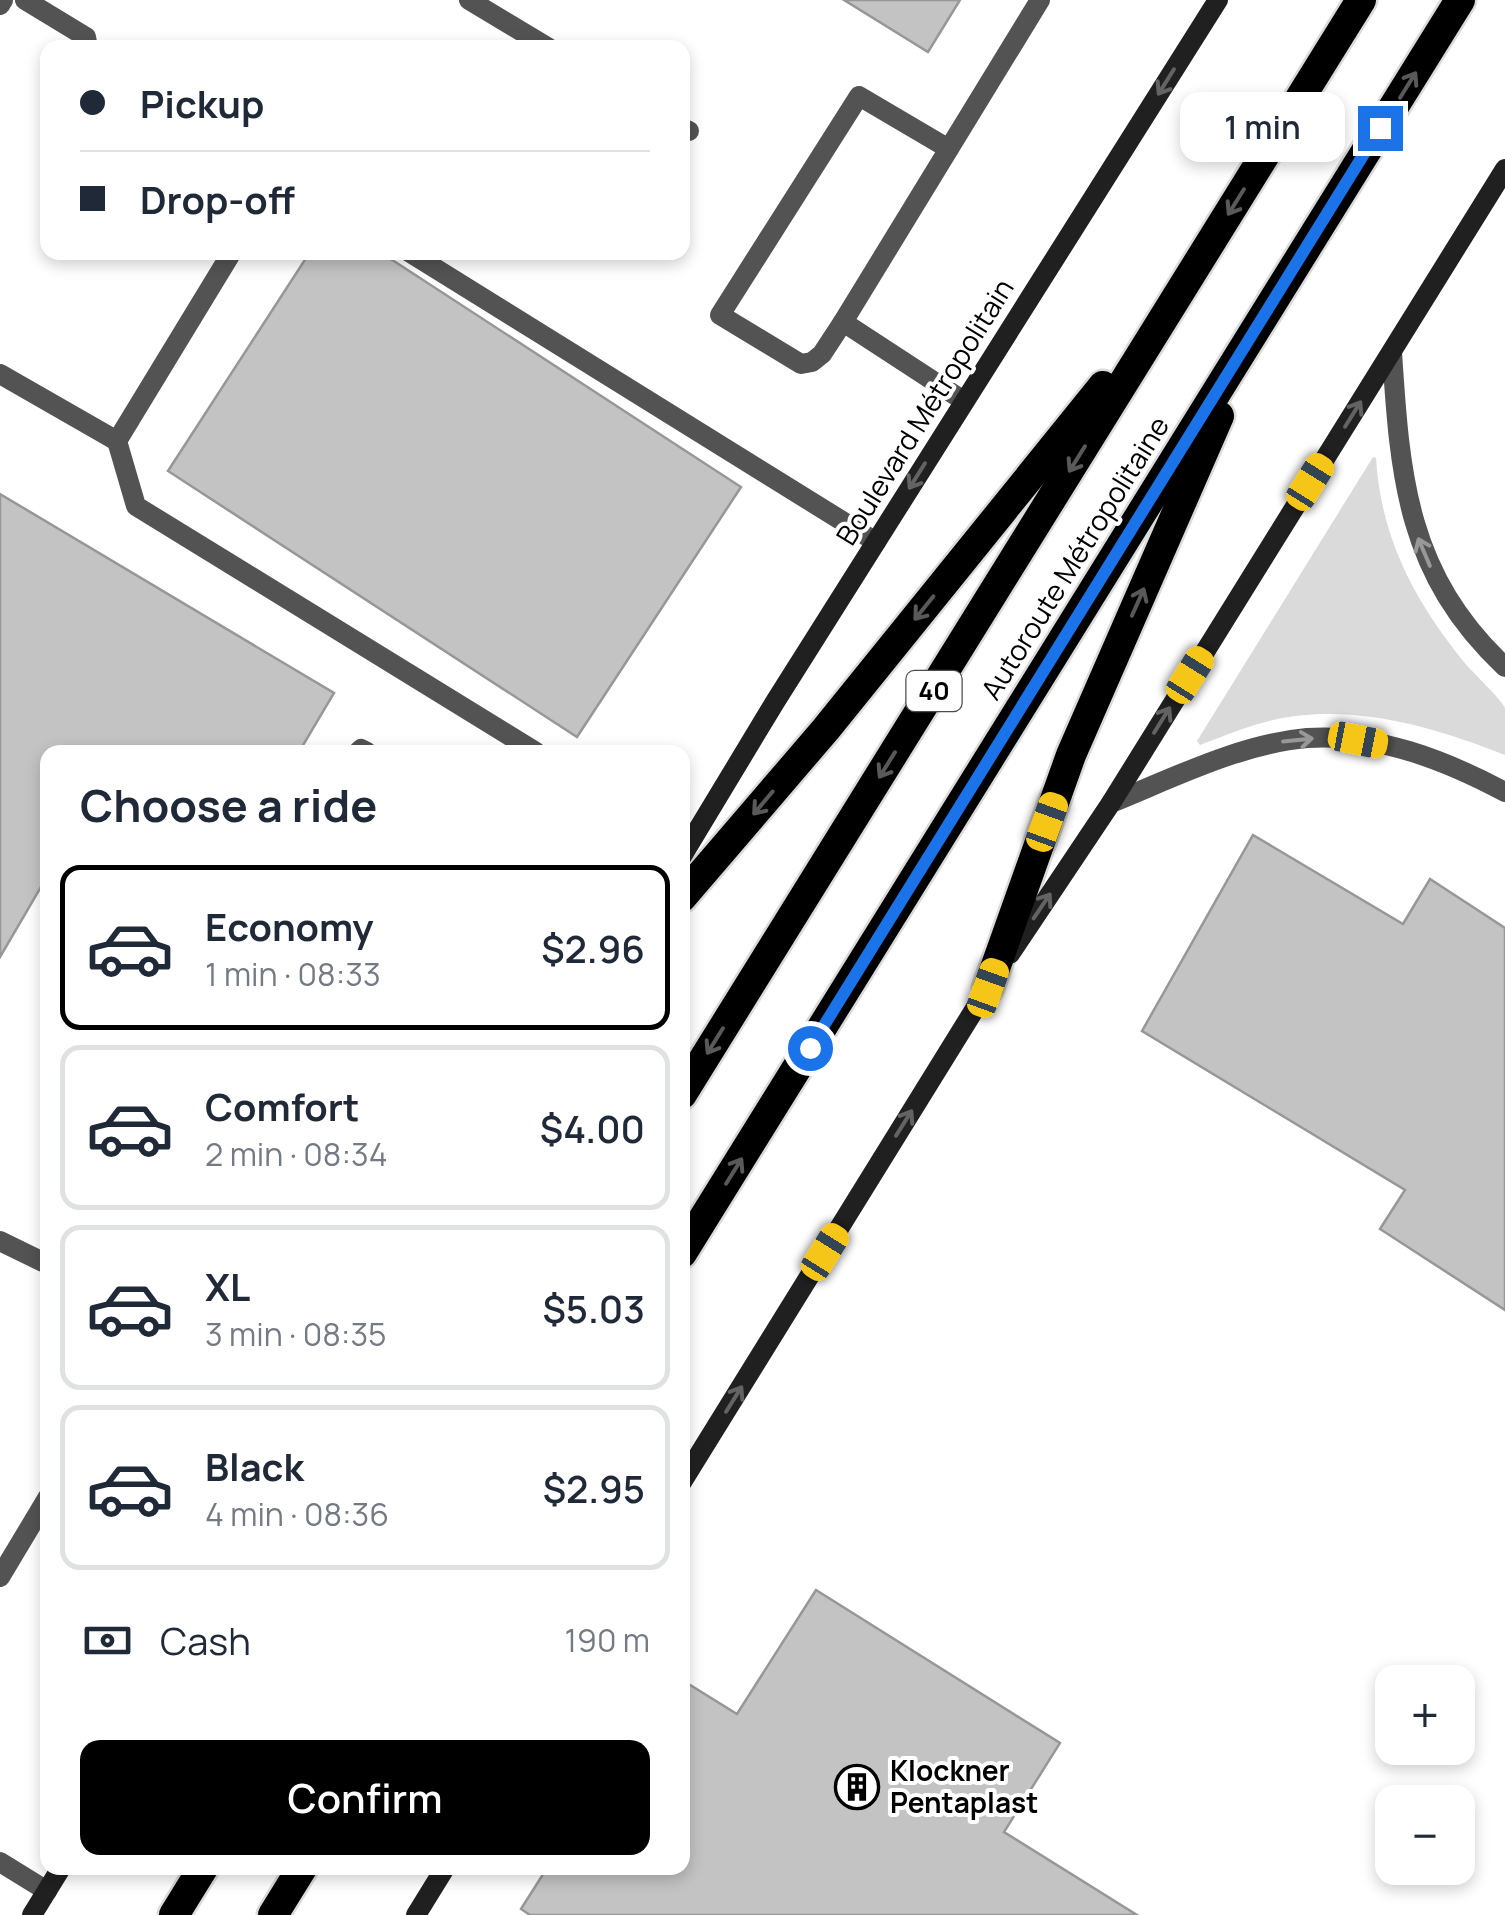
<!DOCTYPE html>
<html lang="en">
<head>
<meta charset="utf-8">
<style>
  :root { --surface:#fff; --page:#f2f2f3; --text:#1f2937; --muted:#747a83; --line:#e0e1e3; --accent:#000 }
  body { margin:0; font-family:Manrope,sans-serif; background:var(--page); color:var(--text); height:100vh; display:flex; flex-direction:column; font-size:38px; white-space:nowrap }
  * { box-sizing:border-box; margin:0 }
  p { font-size:32px; color:var(--muted) }
  .icon { flex:none; width:55px; height:55px; fill:none; stroke:currentColor; stroke-width:2; stroke-linecap:round; stroke-linejoin:round }
  .map { position:relative; flex:1; overflow:hidden }
  .side { position:absolute; left:40px; top:745px; width:650px; height:1130px; display:flex; flex-direction:column; background:var(--surface); border-radius:20px; box-shadow:0 5px 15px #0003 }
  .side>* { flex:none }
  .hud { position:absolute; left:40px; top:40px; width:650px; height:220px; border-radius:20px; box-shadow:0 5px 15px #0003; display:grid; align-content:center; height:220px; padding:0 40px; background:var(--surface) }
  .fabs { position:absolute; left:1375px; top:1665px; display:grid; gap:20px }
  .fabs a { display:grid; place-items:center; width:100px; height:100px; border-radius:20px; background:var(--surface); box-shadow:0 5px 15px #0003; font-size:50px }
  .end { position:absolute; width:45px; height:45px; margin:-22px; border:12px solid #1a73e8; background:#fff; box-shadow:0 0 0 5px #fff }
  .from { border-radius:50% }
  .bubble { position:absolute; height:70px; border-radius:20px; background:var(--surface); box-shadow:0 5px 15px #0003; font-size:32px; font-weight:600; line-height:70px; text-align:center }
  .car { position:absolute; width:30px; height:60px; margin:-30px -15px; border-radius:12px; box-shadow:0 0 8px 2px #0007; background:linear-gradient(#f5c518 24%,#345 0 40%,#f5c518 0 76%,#345 0 86%,#f5c518 0) }
  .hud b { display:flex; align-items:center; gap:35px; height:95px; font-size:38px }
  .hud b+b { border-top:2px solid var(--line) }
  .hud i { width:25px; height:25px; background:var(--text) }
  ul { padding:0; list-style:none }
  li { display:flex; align-items:center; gap:30px; height:165px; margin:0 20px 15px; padding:0 20px; border:5px solid var(--line); border-radius:20px }
  li div { flex:1 }
  li b { display:block; font-size:38px }
  li em { font-style:normal; font-weight:600 }
  li.current { border-color:var(--accent) }
  li>.icon { width:90px; height:90px; stroke-width:1.5 }
  h2 { padding:0 40px; font-size:45px; line-height:120px }
  .pay { display:flex; align-items:center; gap:25px; height:110px; padding:0 40px; font-size:38px }
  .pay p { margin-inline-start:auto }
  .button { display:flex; gap:20px; margin-top:auto; padding:20px 40px }
  .button a { flex:1; height:115px; border-radius:20px; background:var(--accent); color:#fff; font-size:40px; font-weight:600; line-height:115px; text-align:center }
  .map>svg:first-child { display:block }
</style>
</head>
<body>
<div class="map">
<svg width="1505" height="1915" viewBox="0 0 1505 1915">
  <rect width="100%" height="100%" fill="#fff"/>
  <path fill="#dadada" d="M1373,457L1376,458C1381,538 1414,600 1464,662C1471,671 1502,700 1505,708C1505,720 1505,743 1505,755C1440,729 1366,707 1295,716C1262,720 1231,733 1200,745L1197,741Z"/>
  <g fill="#c3c3c3" stroke="#979797" stroke-width="2.5">
    <path d="M844,0H960L928,52Z"/>
    <path d="M310,252H380L741,487L577,737L168,471Z"/>
    <path d="M0,494L334,693L299,752H48V875L0,957Z"/>
    <path d="M1253,835L1403,924L1430,879L1505,928V1310L1380,1229L1405,1190L1142,1031Z"/>
    <path d="M816,1590L1060,1743L1004,1832L1137,1915H530L521,1909L547,1868H682V1680L737,1714Z"/>
  </g>
  <g fill="none" stroke-linecap="round" stroke-linejoin="round">
    <defs>
      <g id="motorway">
        <path d="M682,897L826,729L1103,386"/>
        <path d="M988,988L1071,755L1219,416"/>
        <path d="M682,1094L1361,0"/>
        <path d="M682,1253L1460,0"/>
        <path d="M174,1915L203,1868"/>
        <path d="M273,1915L302,1868"/>
      </g>
    </defs>
    <use href="#motorway" stroke="#dbdbdb" stroke-width="35"/>
    <g stroke="#535353" stroke-width="20">
      <path d="M25,0L86,37L88,48"/>
      <path d="M469,0L549,48"/>
      <path d="M0,5L3,0"/>
      <path d="M682,128L689,131"/>
      <path d="M949,149L859,96L720,315L801,364L812,362L822,354L843,322L1040,0"/>
      <path d="M232,252L117,441L136,506L536,752"/>
      <path d="M409,252L876,542"/>
      <path d="M843,322L964,401"/>
      <path d="M0,374L117,441"/>
      <path d="M358,752L361,749L367,752"/>
      <path d="M0,1241L43,1262"/>
      <path d="M0,1577L48,1497"/>
      <path d="M0,1862L47,1891"/>
    </g>
    <g stroke="#535353" stroke-width="20">
      <path d="M1392,352C1400,478 1407,575 1505,667"/>
      <path d="M1111,803C1173,778 1240,744 1307,738C1376,733 1445,760 1505,792"/>
    </g>
    <g stroke="#202020" stroke-width="20">
      <path d="M682,856L775,702L1218,0"/>
      <path d="M1010,954L1111,803L1505,169"/>
      <path d="M682,1482L994,978"/>
      <path d="M32,1915L61,1868"/>
      <path d="M416,1915L445,1868"/>
    </g>
    <use href="#motorway" stroke="#000" stroke-width="30"/>
  </g>
  <defs><path id="oneway-shaft" d="M-6 0H5M1.5-3L5.5 0L1.5 3" fill="none" stroke-width="1.6" stroke-linecap="round" stroke-linejoin="round" transform="scale(2.5)"/></defs>
  <g stroke="#636363">
    <use href="#oneway-shaft" transform="translate(1166 82) rotate(122)"/>
    <use href="#oneway-shaft" transform="translate(1353 414) rotate(-58)"/>
    <use href="#oneway-shaft" transform="translate(917 476) rotate(122)"/>
    <use href="#oneway-shaft" transform="translate(1162 720) rotate(-58)"/>
    <use href="#oneway-shaft" transform="translate(1042 906) rotate(-56)"/>
    <use href="#oneway-shaft" transform="translate(904 1123) rotate(-58)"/>
    <use href="#oneway-shaft" transform="translate(734 1399) rotate(-58)"/>
  </g>
  <g stroke="#595959">
    <use href="#oneway-shaft" transform="translate(1408 85) rotate(-58)"/>
    <use href="#oneway-shaft" transform="translate(1236 202) rotate(122)"/>
    <use href="#oneway-shaft" transform="translate(1077 459) rotate(122)"/>
    <use href="#oneway-shaft" transform="translate(1138 602) rotate(-66)"/>
    <use href="#oneway-shaft" transform="translate(924 608) rotate(129)"/>
    <use href="#oneway-shaft" transform="translate(887 765) rotate(122)"/>
    <use href="#oneway-shaft" transform="translate(763 803) rotate(130)"/>
    <use href="#oneway-shaft" transform="translate(715 1041) rotate(122)"/>
    <use href="#oneway-shaft" transform="translate(734 1171) rotate(-58)"/>
  </g>
  <g stroke="#989898">
    <use href="#oneway-shaft" transform="translate(1424 552) rotate(-113)"/>
    <use href="#oneway-shaft" transform="translate(1298 740) rotate(-6)"/>
  </g>
  <g fill="none" stroke-linecap="round" stroke-linejoin="round">
    <path stroke="#1a73e8" stroke-width="12" d="M810,1048L1380,128"/>
  </g>
  <defs>
    <symbol id="building-ring" viewBox="-11 -11 22 22"><circle r="9.5" fill="#fff" stroke="#000" stroke-width="1.5"/><path d="M-4-6H4V6H1V3H-1V6H-4ZM-2.5-4.3h1.7v1.8h-1.7ZM.8-4.3h1.7v1.8H.8ZM-2.5-1h1.7V.8h-1.7ZM.8-1h1.7V.8H.8Z" fill="#000"/></symbol>
  </defs>
  <g fill-rule="evenodd">
    <use href="#building-ring" x="832" y="1762" width="50" height="50"/>
  </g>
  <g text-anchor="middle" stroke-width="8" stroke-linejoin="round" paint-order="stroke">
    <rect fill="#fff" stroke="#4c4c4c" stroke-width="2.5" x="906.5" y="671" width="55" height="40" rx="8"/>
    <g font-size="25" font-weight="bold" fill="#000">
      <text x="934" y="700">40</text>
    </g>
    <g font-size="28" fill="#000" stroke="#fff">
      <text transform="translate(925 412) rotate(-58)" y="10">Boulevard Métropolitain</text>
      <text transform="translate(1075 558) rotate(-58)" y="10">Autoroute Métropolitaine</text>
    </g>
    <g font-size="28" font-weight="bold" fill="#000" stroke="#fff" text-anchor="start">
      <text x="890" y="1781">Klockner<tspan x="890" dy="32">Pentaplast</tspan></text>
    </g>
  </g>
</svg>
<div class="fabs">
<a>+</a>
<a>−</a>
</div>
<i class="end from" style="left:810px;top:1048px"></i>
<i class="end" style="left:1380px;top:128px"></i>
<div class="bubble" style="left:1180px;top:92px;width:165px">1 min</div>
<i class="car" style="left:1310px;top:482px;rotate:32deg"></i>
<i class="car" style="left:1190px;top:675px;rotate:32deg"></i>
<i class="car" style="left:1358px;top:740px;rotate:101deg"></i>
<i class="car" style="left:1047px;top:822px;rotate:20deg"></i>
<i class="car" style="left:988px;top:988px;rotate:20deg"></i>
<i class="car" style="left:825px;top:1252px;rotate:32deg"></i>
<div class="hud">
<b><i class="from"></i>Pickup</b>
<b><i></i>Drop-off</b>
</div>
<section class="side">
<h2>Choose a ride</h2>
<ul>
<li class="current"><svg class="icon" aria-label="car" viewBox="0 0 24 24"><path d="M5 17H2v-5l4-1 3-4h7l3 4 3 1v5h-3M9 17h6M6 11h13"/><circle cx="7" cy="17" r="2"/><circle cx="17" cy="17" r="2"/></svg><div><b>Economy</b><p>1 min · 08:33</p></div><em>$2.96</em></li>
<li><svg class="icon" aria-label="car" viewBox="0 0 24 24"><path d="M5 17H2v-5l4-1 3-4h7l3 4 3 1v5h-3M9 17h6M6 11h13"/><circle cx="7" cy="17" r="2"/><circle cx="17" cy="17" r="2"/></svg><div><b>Comfort</b><p>2 min · 08:34</p></div><em>$4.00</em></li>
<li><svg class="icon" aria-label="car" viewBox="0 0 24 24"><path d="M5 17H2v-5l4-1 3-4h7l3 4 3 1v5h-3M9 17h6M6 11h13"/><circle cx="7" cy="17" r="2"/><circle cx="17" cy="17" r="2"/></svg><div><b>XL</b><p>3 min · 08:35</p></div><em>$5.03</em></li>
<li><svg class="icon" aria-label="car" viewBox="0 0 24 24"><path d="M5 17H2v-5l4-1 3-4h7l3 4 3 1v5h-3M9 17h6M6 11h13"/><circle cx="7" cy="17" r="2"/><circle cx="17" cy="17" r="2"/></svg><div><b>Black</b><p>4 min · 08:36</p></div><em>$2.95</em></li>
</ul>
<div class="pay"><svg class="icon" aria-label="cash" viewBox="0 0 24 24"><path d="M3 7h18v10H3z"/><circle cx="12" cy="12" r="2"/></svg>Cash<p>190 m</p></div>
<div class="button"><a>Confirm</a></div>
</section>
</div>
</body>
</html>
